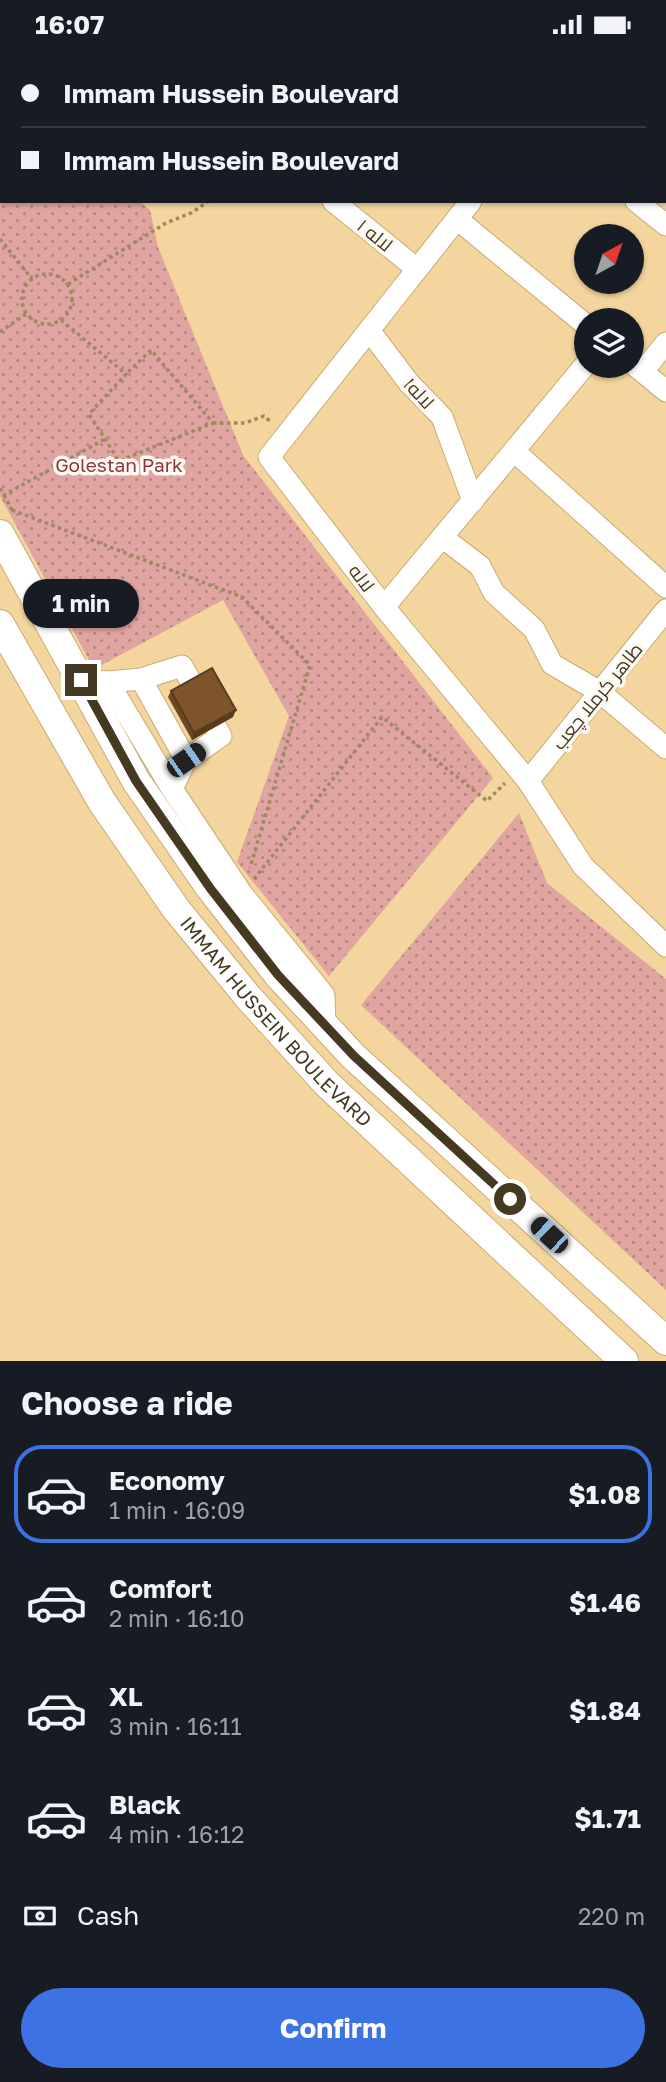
<!DOCTYPE html>
<html lang="en">
<head>
<meta charset="utf-8">
<style>
  :root { --surface:#171b24; --page:#242831; --text:#f1f3f6; --muted:#9ea1a6; --line:#363941; --accent:#3c72e2 }
  body { margin:0; font-family:"Golos Text",Cairo,sans-serif; background:var(--page); color:var(--text); height:100vh; display:flex; flex-direction:column; font-size:26px; white-space:nowrap }
  * { box-sizing:border-box; margin:0 }
  p { font-size:23px; color:var(--muted) }
  .icon { flex:none; width:38px; height:38px; fill:none; stroke:currentColor; stroke-width:2; stroke-linecap:round; stroke-linejoin:round }
  .map { position:relative; height:1312px; overflow:hidden }
  .drawer { display:flex; flex-direction:column; background:var(--surface); flex:1 }
  .drawer>* { flex:none }
  .top-card { position:absolute; left:0px; top:0px; width:667px; height:154px; box-shadow:0 2px 5px #0004; display:grid; align-content:center; height:154px; padding:0 21px; background:var(--surface) }
  .needle { width:46px; rotate:40deg }
  .buttons { position:absolute; left:574px; top:175px; display:grid; gap:14px }
  .buttons a { display:grid; place-items:center; width:70px; height:70px; border-radius:50%; background:var(--surface); box-shadow:0 2px 5px #0004; font-size:35px }
  .end { position:absolute; width:32px; height:32px; margin:-16px; border:9px solid #453922; background:#fff; box-shadow:0 0 0 4px #fff }
  .from { border-radius:50% }
  .bubble { position:absolute; height:49px; border-radius:24px; background:var(--surface); box-shadow:0 2px 5px #0004; font-size:23px; font-weight:700; line-height:49px; text-align:center }
  .car { position:absolute; width:21px; height:42px; margin:-21px -10px; border-radius:9px; box-shadow:0 0 5px 2px #0007; background:linear-gradient(#222 24%,#8ab4d8 0 40%,#222 0 76%,#8ab4d8 0 86%,#222 0) }
  .top-card b { display:flex; align-items:center; gap:24px; height:66px; font-size:26px }
  .top-card b+b { border-top:2px solid var(--line) }
  .top-card i { width:18px; height:18px; background:var(--text) }
  ul { padding:0; list-style:none }
  li { display:flex; align-items:center; gap:21px; height:98px; margin:0 14px 10px; padding:0 7px; border:4px solid transparent; border-radius:28px }
  li div { flex:1 }
  li b { display:block; font-size:26px }
  li em { font-style:normal; font-weight:700 }
  li.active { border-color:var(--accent) }
  li>.icon { width:63px; height:63px; stroke-width:1.5 }
  h2 { padding:0 21px; font-size:32px; line-height:84px }
  .pay { display:flex; align-items:center; gap:18px; height:77px; padding:0 21px; font-size:26px }
  .pay p { margin-inline-start:auto }
  .primary-button { display:flex; gap:14px; margin-top:auto; padding:14px 21px }
  .primary-button a { flex:1; height:80px; border-radius:42px; background:var(--accent); color:#fff; font-size:28px; font-weight:700; line-height:80px; text-align:center }
  .status { display:flex; justify-content:space-between; align-items:center; height:49px; padding:0 35px; background:var(--surface); direction:ltr }
  .status svg { height:19px; fill:currentColor }
  .map>svg:first-child { display:block }
</style>
</head>
<body>
<div class="status"><b>16:07</b><svg viewBox="0 0 49 12"><path d="M0 12V9h3v3zM5 12V6h3v6zM10 12V3h3v9zM15 12V0h3v12zM26 1h20v11H26zM47 4h2v5h-2z"/></svg></div>
<div class="map">
<svg width="666" height="1312" viewBox="0 0 666 1312">
  <defs>
    <pattern id="grass-dots" width="8" height="8" patternUnits="userSpaceOnUse" patternTransform="scale(1.75)"><rect width="8" height="8" fill="#e0a5a1"/><path d="M2 2h.1M6 6h.1" fill="none" stroke="#b78783" stroke-width="1.8" stroke-linecap="round"/></pattern>
  </defs>
  <rect width="100%" height="100%" fill="#f3d59d"/>
  <g fill="url(#grass-dots)">
    <path d="M0,0H44L2,2V152H139L150,161L158,198L243,406L493,729L329,927L237,813L289,667L223,551L94,620L0,447Z"/>
    <path d="M519,764L547,834L666,930V1241L361,956Z"/>
  </g>
  <g fill="none" stroke-linecap="round" stroke-linejoin="round">
    <defs>
      <g id="minor">
        <path d="M145,0L147,2"/>
        <path d="M350,0L352,2"/>
        <path d="M560,0L561,2"/>
        <path d="M660,0L662,2"/>
        <path d="M82,2L84,0"/>
        <path d="M296,2L298,0"/>
        <path d="M375,2L377,0"/>
        <path d="M605,2L607,0"/>
        <path d="M0,102L2,100"/>
        <path d="M333,152L417,220"/>
        <path d="M471,152L269,408L384,558L528,732L583,817L666,897"/>
        <path d="M636,152L666,176"/>
        <path d="M457,170L586,276"/>
        <path d="M369,281L409,334L442,368L473,452"/>
        <path d="M632,314L666,342"/>
        <path d="M643,322L666,294"/>
        <path d="M514,402L666,538"/>
        <path d="M442,488L480,517L494,544L534,580L552,615L600,643L666,699"/>
        <path d="M384,558L586,315"/>
        <path d="M141,630L186,711"/>
        <path d="M81,631L108,633L172,740L242,845L324,946L325,976"/>
        <path d="M108,633L141,630L182,617L221,687L186,711L172,740"/>
        <path d="M528,732L666,561"/>
      </g>
      <g id="major">
        <path d="M0,485L136,732L210,839L278,926L353,1007L666,1292"/>
        <path id="s1" d="M0,575L102,753L176,860L248,948L327,1035L624,1312"/>
      </g>
    </defs>
    <use href="#minor" stroke="#c9ab74" stroke-width="23"/>
    <use href="#major" stroke="#c9ab74" stroke-width="30"/>
    <g stroke="#9e8961" stroke-width="3.5" stroke-dasharray="3.5 3.5" stroke-linecap="butt">
      <path d="M0,190L32,230"/>
      <circle cx="47" cy="250" r="25"/>
      <path d="M68,235L166,174L191,164L209,152"/>
      <path d="M61,271L126,325L89,365L119,412L213,374L151,301L126,325"/>
      <path d="M0,283L26,265"/>
      <path d="M213,374H245L264,367L271,373"/>
      <path d="M0,439L4,446L105,390"/>
      <path d="M4,446L13,463"/>
      <path d="M12,461L242,548L310,616L250,819"/>
      <path d="M254,830L382,668L487,752L505,734"/>
    </g>
    <use href="#minor" stroke="#fff" stroke-width="21"/>
    <use href="#major" stroke="#fff" stroke-width="28"/>
  </g>
  <path fill="#6d4825" d="M171,642L233,668L192,691L168,648Z"/>
  <path fill="#593b1e" d="M236,661L233,668L192,691L194,684Z"/>
  <path fill="#7f542b" stroke="#593b1e" stroke-width="2" d="M212,619L236,661L194,684L171,642Z"/>
  <g fill="none" stroke-linecap="round" stroke-linejoin="round">
    <path stroke="#453922" stroke-width="9" d="M81,631L136,732L210,839L278,926L354,1007L510,1150"/>
  </g>
  <g text-anchor="middle" stroke-width="7" stroke-linejoin="round" paint-order="stroke">
    <g font-size="19" fill="#453922" stroke="#fdfaf4">
      <text transform="translate(375 186) rotate(39)" y="7">لاله ۱</text>
      <text transform="translate(419 344) rotate(47)" y="7">لاله۱</text>
      <text transform="translate(362 529) rotate(53)" y="7">لاله</text>
      <text transform="translate(597 647) rotate(-51)" y="7">طاهر کرملا چعب</text>
      <text dy="7" stroke="none"><textPath href="#s1" startOffset="486">IMMAM HUSSEIN BOULEVARD</textPath></text>
    </g>
    <g font-size="19" fill="#8e3536" stroke="#fdfaf4">
      <text x="119" y="423">Golestan Park</text>
    </g>
  </g>
</svg>
<div class="buttons">
<a><svg class="needle" viewBox="-14 -14 28 28"><path d="M0-13l5 13h-10z" fill="#e53935"/><path d="M0 13l5-13h-10z" fill="#9ea1a6"/></svg></a>
<a><svg class="icon" aria-label="layers" viewBox="0 0 24 24"><path d="M12 4l9 5-9 5-9-5zM3 14l9 5 9-5"/></svg></a>
</div>
<i class="end from" style="left:510px;top:1150px"></i>
<i class="end" style="left:81px;top:631px"></i>
<div class="bubble" style="left:23px;top:530px;width:116px">1 min</div>
<i class="car" style="left:186px;top:711px;rotate:55deg"></i>
<i class="car" style="left:549px;top:1186px;rotate:313deg"></i>
<div class="top-card">
<b><i class="from"></i>Immam Hussein Boulevard</b>
<b><i></i>Immam Hussein Boulevard</b>
</div>
</div>
<section class="drawer">
<h2>Choose a ride</h2>
<ul>
<li class="active"><svg class="icon" aria-label="car" viewBox="0 0 24 24"><path d="M5 17H2v-5l4-1 3-4h7l3 4 3 1v5h-3M9 17h6M6 11h13"/><circle cx="7" cy="17" r="2"/><circle cx="17" cy="17" r="2"/></svg><div><b>Economy</b><p>1 min · 16:09</p></div><em>$1.08</em></li>
<li><svg class="icon" aria-label="car" viewBox="0 0 24 24"><path d="M5 17H2v-5l4-1 3-4h7l3 4 3 1v5h-3M9 17h6M6 11h13"/><circle cx="7" cy="17" r="2"/><circle cx="17" cy="17" r="2"/></svg><div><b>Comfort</b><p>2 min · 16:10</p></div><em>$1.46</em></li>
<li><svg class="icon" aria-label="car" viewBox="0 0 24 24"><path d="M5 17H2v-5l4-1 3-4h7l3 4 3 1v5h-3M9 17h6M6 11h13"/><circle cx="7" cy="17" r="2"/><circle cx="17" cy="17" r="2"/></svg><div><b>XL</b><p>3 min · 16:11</p></div><em>$1.84</em></li>
<li><svg class="icon" aria-label="car" viewBox="0 0 24 24"><path d="M5 17H2v-5l4-1 3-4h7l3 4 3 1v5h-3M9 17h6M6 11h13"/><circle cx="7" cy="17" r="2"/><circle cx="17" cy="17" r="2"/></svg><div><b>Black</b><p>4 min · 16:12</p></div><em>$1.71</em></li>
</ul>
<div class="pay"><svg class="icon" aria-label="cash" viewBox="0 0 24 24"><path d="M3 7h18v10H3z"/><circle cx="12" cy="12" r="2"/></svg>Cash<p>220 m</p></div>
<div class="primary-button"><a>Confirm</a></div>
</section>
</body>
</html>
